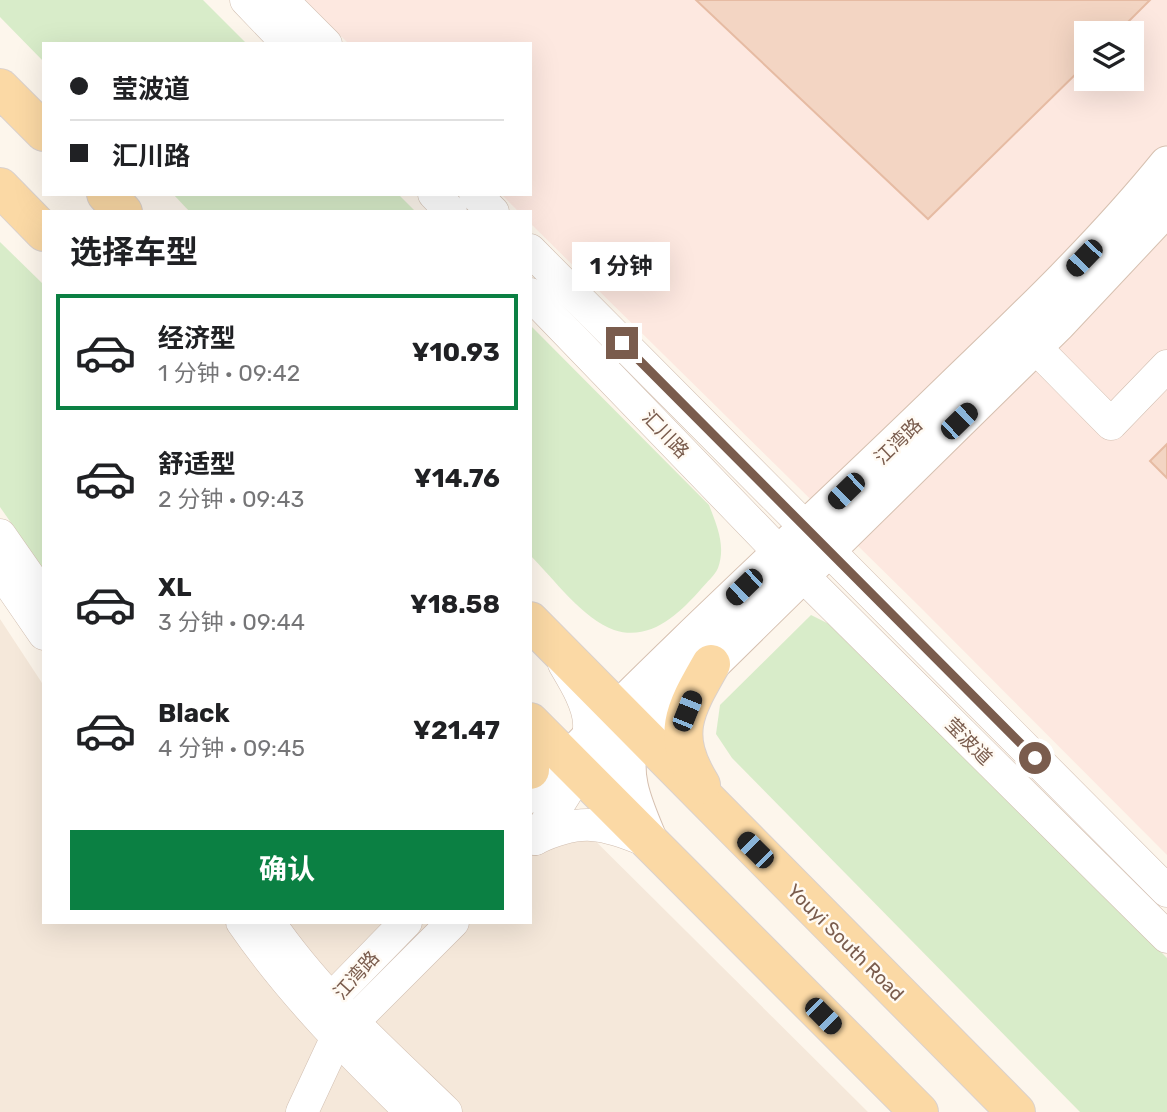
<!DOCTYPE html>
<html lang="zh">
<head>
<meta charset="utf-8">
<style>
  :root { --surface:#fff; --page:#f2f2f2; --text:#202124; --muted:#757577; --line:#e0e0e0; --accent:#0b8043 }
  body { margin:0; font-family:Rubik,"Noto Sans SC",sans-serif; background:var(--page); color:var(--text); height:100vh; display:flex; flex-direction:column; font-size:26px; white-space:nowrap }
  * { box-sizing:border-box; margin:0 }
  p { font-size:23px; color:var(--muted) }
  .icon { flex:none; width:38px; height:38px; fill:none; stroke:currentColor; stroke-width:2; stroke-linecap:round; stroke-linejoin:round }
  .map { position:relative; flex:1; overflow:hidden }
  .side { position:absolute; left:42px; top:210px; width:490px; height:714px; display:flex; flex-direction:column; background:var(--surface); border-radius:0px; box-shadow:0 7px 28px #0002 }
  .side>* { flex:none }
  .banner { position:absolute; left:42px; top:42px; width:490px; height:154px; border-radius:0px; box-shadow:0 7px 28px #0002; display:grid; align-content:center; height:154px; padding:0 28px; background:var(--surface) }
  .buttons { position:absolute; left:1074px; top:21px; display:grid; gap:14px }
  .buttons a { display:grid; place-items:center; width:70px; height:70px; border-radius:0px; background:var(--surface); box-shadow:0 7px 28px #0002; font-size:35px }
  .end { position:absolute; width:32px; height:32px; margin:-16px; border:9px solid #7a5c4d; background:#fff; box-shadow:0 0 0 4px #fff }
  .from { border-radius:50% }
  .bubble { position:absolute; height:49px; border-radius:0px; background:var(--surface); box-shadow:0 7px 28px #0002; font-size:23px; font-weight:700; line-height:49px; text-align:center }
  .car { position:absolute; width:21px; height:42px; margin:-21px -10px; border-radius:9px; box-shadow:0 0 5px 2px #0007; background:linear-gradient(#222 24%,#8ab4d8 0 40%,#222 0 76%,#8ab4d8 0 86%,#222 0) }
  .banner b { display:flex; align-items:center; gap:24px; height:66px; font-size:26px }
  .banner b+b { border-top:2px solid var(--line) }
  .banner i { width:18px; height:18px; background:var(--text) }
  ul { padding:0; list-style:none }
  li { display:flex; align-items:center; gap:21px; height:116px; margin:0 14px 10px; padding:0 14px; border:4px solid transparent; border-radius:0px }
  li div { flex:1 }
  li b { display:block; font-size:26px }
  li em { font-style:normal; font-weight:700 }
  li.selected { border-color:var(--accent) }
  li>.icon { width:63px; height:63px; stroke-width:1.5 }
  h2 { padding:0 28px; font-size:32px; line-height:84px }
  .primary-button { display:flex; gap:14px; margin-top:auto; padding:14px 28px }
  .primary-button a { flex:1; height:80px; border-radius:0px; background:var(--accent); color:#fff; font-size:28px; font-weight:700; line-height:80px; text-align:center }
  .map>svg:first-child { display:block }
</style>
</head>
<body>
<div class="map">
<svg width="1167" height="1112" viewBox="0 0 1167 1112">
  <rect width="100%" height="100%" fill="#fdf6ec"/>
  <path fill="#f5e8da" d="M0,619L44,686V922H530V776L868,1112H0Z"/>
  <path fill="#fde8e0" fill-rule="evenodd" d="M304,0H1167V855L919,606L530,223V212H519L501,194H530V44H349ZM1087,33H1132V79H1087Z"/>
  <g fill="#d8ecc9">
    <path d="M0,0H203L247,44H44V62L0,17Z"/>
    <path d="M173,194H398L416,212H190Z"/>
    <path d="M0,242L44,285V570L0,507Z"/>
    <path d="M530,325L709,505C717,526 726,546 718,568C715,575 706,583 701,589C679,614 650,642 614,630C583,619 554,579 530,555Z"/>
    <path d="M811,615L845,632L1167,958V1112H1080L732,758L716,734L720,705Z"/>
  </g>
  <g fill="#f3d5c3" stroke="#e6bba3" stroke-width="2">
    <path d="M696,0H1150L1117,33H1087V63L928,219Z"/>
    <path d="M1167,444V478L1150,461Z"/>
  </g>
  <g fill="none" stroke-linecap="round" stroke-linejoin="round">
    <defs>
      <g id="tertiary">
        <path d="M246,0L288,44"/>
        <path d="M282,0L326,44"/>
        <path d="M434,194L451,212"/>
        <path d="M475,194L493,212"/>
        <path d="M530,250L1167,891"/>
        <path d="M530,294L780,553L1167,937"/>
        <path d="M1035,347L1111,424L1167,366"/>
        <path d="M0,535L37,588"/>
        <path d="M0,570L44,634"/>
        <path d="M530,797L568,759"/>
        <path d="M535,839C557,806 591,765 589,723C588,703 574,681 564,664"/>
        <path d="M535,839C581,817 602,823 647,841"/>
        <path d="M242,922C291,993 350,1052 411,1112"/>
        <path d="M269,922C318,994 384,1052 446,1112"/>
        <path d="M334,1020L331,999L406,922"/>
        <path d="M302,1112L336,1039L453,922"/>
      </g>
      <g id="secondary">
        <path d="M632,734C621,776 634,803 650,841"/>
        <path d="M568,759C693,631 826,511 954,386C1028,315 1102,244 1167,164"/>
        <path d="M591,783L1058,324L1167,208"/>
      </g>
      <g id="primary">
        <path d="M0,88L44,132"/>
        <path d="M0,187L44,232"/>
        <path d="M106,194L123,212"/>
        <path d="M530,621L1016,1112"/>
        <path d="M530,722L919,1112"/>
        <path d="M530,747V770"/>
        <path d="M701,785C670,735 684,711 711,664"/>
      </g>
    </defs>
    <use href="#tertiary" stroke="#d1beb0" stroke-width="33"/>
    <use href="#secondary" stroke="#d6c0b0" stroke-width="37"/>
    <use href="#primary" stroke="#dad1cd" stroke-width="40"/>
    <use href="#tertiary" stroke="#fff" stroke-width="32"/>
    <use href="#secondary" stroke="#fff" stroke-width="35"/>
    <use href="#primary" stroke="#fbd9a5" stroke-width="38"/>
  </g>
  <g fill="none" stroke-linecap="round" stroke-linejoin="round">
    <path stroke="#7a5c4d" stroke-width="9" d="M622,343L1035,758"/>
  </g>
  <g text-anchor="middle" stroke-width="5" stroke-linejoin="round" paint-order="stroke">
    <g font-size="19" fill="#7a5c4d" stroke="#fffaf3">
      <text transform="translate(666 434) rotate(46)" y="7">汇川路</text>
      <text transform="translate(898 441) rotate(-44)" y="7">江湾路</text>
      <text transform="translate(969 741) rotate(45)" y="7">莹波道</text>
      <text transform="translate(846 942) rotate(45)" y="7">Youyi South Road</text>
      <text transform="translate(356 975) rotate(-48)" y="7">江湾路</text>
    </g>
  </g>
</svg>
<div class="buttons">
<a><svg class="icon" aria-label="layers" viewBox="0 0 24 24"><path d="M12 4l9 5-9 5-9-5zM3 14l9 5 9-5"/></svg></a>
</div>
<i class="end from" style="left:1035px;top:758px"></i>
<i class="end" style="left:622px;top:343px"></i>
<div class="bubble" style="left:572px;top:242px;width:98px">1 分钟</div>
<i class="car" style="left:1084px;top:258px;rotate:224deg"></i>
<i class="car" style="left:959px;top:421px;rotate:46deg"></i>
<i class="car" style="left:846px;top:491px;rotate:226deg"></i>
<i class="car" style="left:744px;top:587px;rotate:226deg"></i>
<i class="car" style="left:687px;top:711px;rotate:22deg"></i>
<i class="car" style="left:755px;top:850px;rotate:315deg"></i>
<i class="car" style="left:823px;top:1016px;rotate:135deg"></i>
<div class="banner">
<b><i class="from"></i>莹波道</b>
<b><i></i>汇川路</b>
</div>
<section class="side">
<h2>选择车型</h2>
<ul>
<li class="selected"><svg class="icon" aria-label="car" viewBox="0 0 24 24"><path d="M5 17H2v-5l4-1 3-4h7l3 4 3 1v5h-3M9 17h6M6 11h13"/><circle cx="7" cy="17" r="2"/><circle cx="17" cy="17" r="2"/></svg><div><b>经济型</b><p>1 分钟 · 09:42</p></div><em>¥10.93</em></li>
<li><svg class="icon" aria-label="car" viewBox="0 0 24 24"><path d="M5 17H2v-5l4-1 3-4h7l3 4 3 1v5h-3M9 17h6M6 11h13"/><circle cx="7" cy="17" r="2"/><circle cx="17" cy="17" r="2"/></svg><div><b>舒适型</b><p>2 分钟 · 09:43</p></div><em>¥14.76</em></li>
<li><svg class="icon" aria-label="car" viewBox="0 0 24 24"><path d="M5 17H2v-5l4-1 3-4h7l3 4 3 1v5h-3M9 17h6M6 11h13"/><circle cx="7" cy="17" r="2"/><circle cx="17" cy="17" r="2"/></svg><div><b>XL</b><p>3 分钟 · 09:44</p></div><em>¥18.58</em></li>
<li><svg class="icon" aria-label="car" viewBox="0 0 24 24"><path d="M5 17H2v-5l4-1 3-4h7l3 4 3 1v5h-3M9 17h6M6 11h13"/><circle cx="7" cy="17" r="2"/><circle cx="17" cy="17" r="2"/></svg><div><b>Black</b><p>4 分钟 · 09:45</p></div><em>¥21.47</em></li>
</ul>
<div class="primary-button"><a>确认</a></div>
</section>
</div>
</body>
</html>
